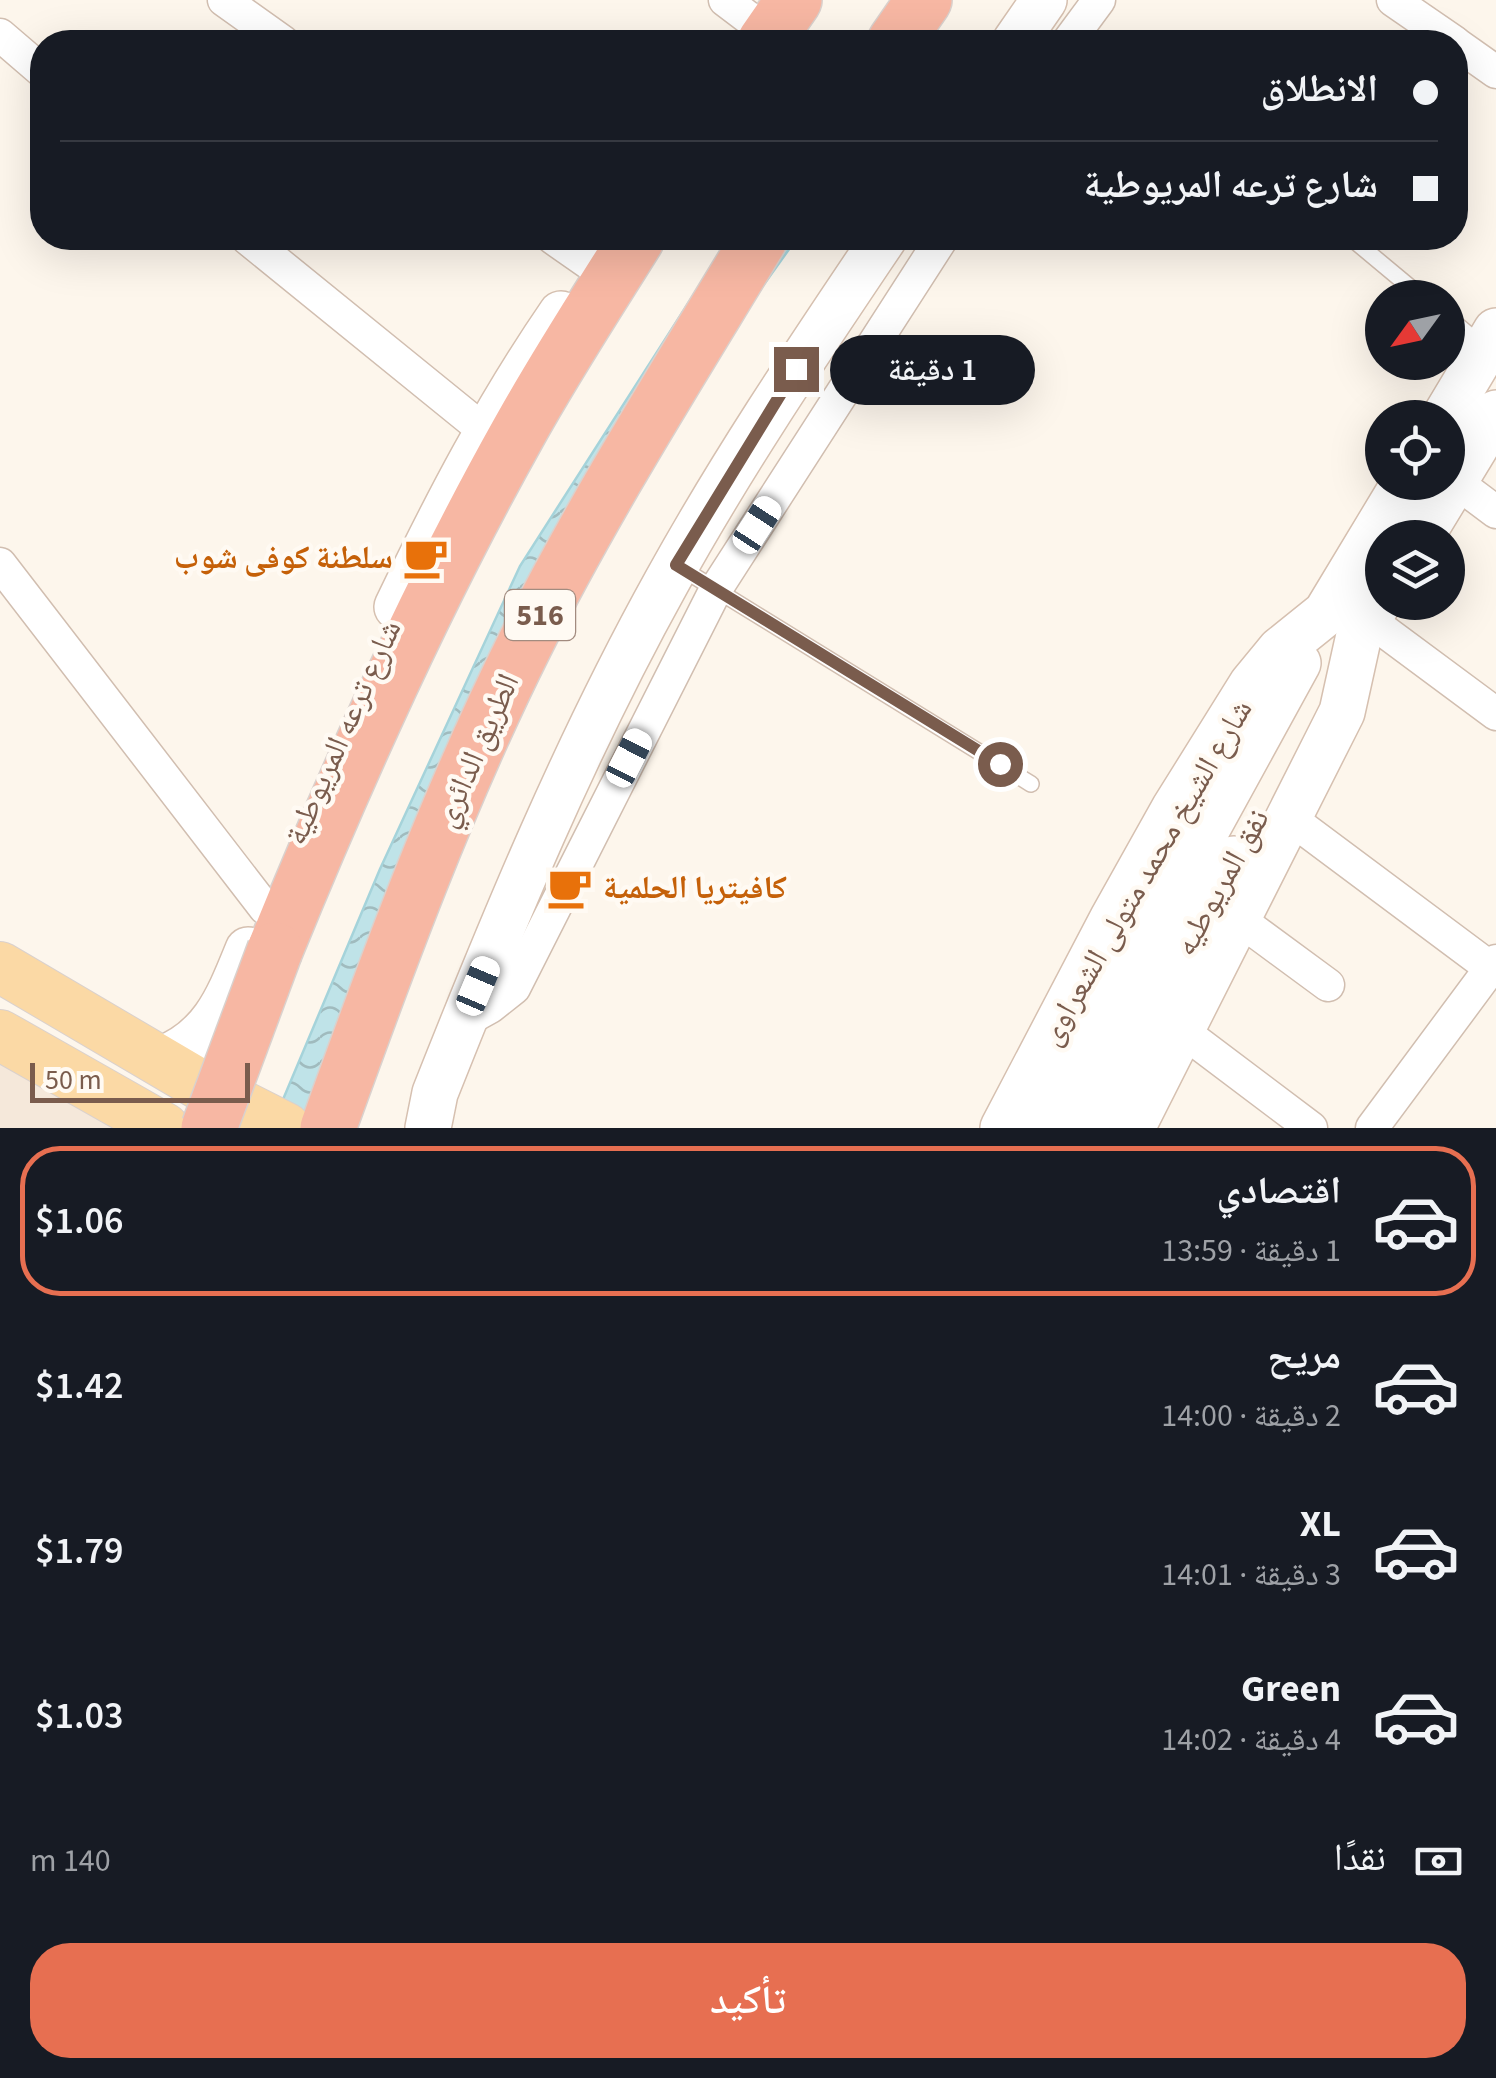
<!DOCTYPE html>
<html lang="ar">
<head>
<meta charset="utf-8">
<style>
  :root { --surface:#171b24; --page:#20242c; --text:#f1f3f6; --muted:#9ea1a6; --line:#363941; --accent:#e76f51 }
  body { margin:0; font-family:"Source Sans 3","Noto Naskh Arabic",sans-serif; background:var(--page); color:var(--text); direction:rtl; height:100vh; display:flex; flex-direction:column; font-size:38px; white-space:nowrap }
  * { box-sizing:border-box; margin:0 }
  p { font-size:32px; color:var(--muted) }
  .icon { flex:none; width:55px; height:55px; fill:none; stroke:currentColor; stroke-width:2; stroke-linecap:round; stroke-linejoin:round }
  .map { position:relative; height:1128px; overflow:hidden; direction:ltr }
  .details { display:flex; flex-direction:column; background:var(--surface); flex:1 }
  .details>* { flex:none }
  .guide { position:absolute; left:30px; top:30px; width:1438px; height:220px; border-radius:40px; box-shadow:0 10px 40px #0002; direction:rtl; display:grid; align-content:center; height:220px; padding:0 30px; background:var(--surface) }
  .needle { width:65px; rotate:237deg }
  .controls { position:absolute; left:1365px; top:280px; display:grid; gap:20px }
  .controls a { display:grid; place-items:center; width:100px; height:100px; border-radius:50%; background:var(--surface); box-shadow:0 10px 40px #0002; font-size:50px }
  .scale { position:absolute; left:30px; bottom:25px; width:220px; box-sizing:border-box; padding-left:10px; border:5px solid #7a5c4d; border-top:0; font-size:28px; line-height:35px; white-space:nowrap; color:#7a5c4d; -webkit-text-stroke:8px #fffaf3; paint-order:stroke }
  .end { position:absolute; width:45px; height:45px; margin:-22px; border:12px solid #7a5c4d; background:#fff; box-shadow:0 0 0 5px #fff }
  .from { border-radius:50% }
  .bubble { position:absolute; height:70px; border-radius:35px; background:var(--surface); box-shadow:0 10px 40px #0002; font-size:32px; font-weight:600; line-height:70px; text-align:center; direction:rtl }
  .car { position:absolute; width:30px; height:60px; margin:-30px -15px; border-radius:12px; box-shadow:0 0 8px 2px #0007; background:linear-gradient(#fff 24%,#345 0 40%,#fff 0 76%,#345 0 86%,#fff 0) }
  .guide b { display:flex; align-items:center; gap:35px; height:95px; font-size:38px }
  .guide b+b { border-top:2px solid var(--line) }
  .guide i { width:25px; height:25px; background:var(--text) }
  ul { padding:18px 0 0; list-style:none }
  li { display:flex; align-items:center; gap:30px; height:150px; margin:0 20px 15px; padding:0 10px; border:5px solid transparent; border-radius:40px }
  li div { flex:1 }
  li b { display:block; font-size:38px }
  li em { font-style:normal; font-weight:600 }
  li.active { border-color:var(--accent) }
  li>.icon { width:90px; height:90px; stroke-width:1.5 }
  .pay { display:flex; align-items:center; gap:25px; height:110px; padding:0 30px; font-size:38px }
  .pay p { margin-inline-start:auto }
  .cta { display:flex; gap:20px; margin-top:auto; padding:20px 30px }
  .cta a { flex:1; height:115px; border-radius:40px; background:var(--accent); color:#fff; font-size:40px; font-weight:600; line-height:115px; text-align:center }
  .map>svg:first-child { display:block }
</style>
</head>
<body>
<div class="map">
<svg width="1496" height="1128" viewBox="0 0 1496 1128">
  <defs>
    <pattern id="water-waves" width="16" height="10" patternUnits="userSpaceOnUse" patternTransform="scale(2.5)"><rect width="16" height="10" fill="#bfe3e8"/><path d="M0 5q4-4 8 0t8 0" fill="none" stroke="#a0bbbe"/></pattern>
  </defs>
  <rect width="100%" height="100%" fill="#fdf6ec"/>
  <path fill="#f5e8da" d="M0,1035L141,1128H0Z"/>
  <path fill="url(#water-waves)" stroke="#a5d3da" stroke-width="2.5" d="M730,238H797L649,446L324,1128H271L380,869L520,566Z"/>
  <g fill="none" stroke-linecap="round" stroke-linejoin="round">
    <defs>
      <g id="lane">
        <path d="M1351,238L1423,298"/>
        <path d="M1448,317L1482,346"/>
        <path d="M681,568L1031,784"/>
      </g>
      <g id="street">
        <path d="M224,0L283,42"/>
        <path d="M725,0L758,25"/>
        <path d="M1393,0L1454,42"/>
        <path d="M0,35L42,71"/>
        <path d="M1068,42L1099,0"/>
        <path d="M1455,43L1496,72"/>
        <path d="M247,238L486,432"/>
        <path d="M553,238L593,266"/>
        <path d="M1456,482L1496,512"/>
        <path d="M0,564L265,908"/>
        <path d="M1368,619L1496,714"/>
        <path d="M1287,816L1496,972"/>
        <path d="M1237,918L1328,985"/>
        <path d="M463,1022L490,1007L514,988L716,589L942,238"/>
        <path d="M1181,1030L1311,1128"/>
        <path d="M1372,1128L1496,961"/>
      </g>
      <g id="secondary">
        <path d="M1015,42L1044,0"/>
        <path d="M1444,418L1496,331"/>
        <path d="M1420,538L1496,413"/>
        <path d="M397,607C446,505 497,407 561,314"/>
        <path d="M160,1060C213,1040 228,999 248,950"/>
        <path d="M428,1128L435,1093C504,919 575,747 666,583C732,463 808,351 884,238"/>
        <path d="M1003,1128L1113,918L1174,809L1252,684L1280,650L1326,613L1405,482"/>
        <path d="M1043,1128L1298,663"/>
        <path d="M1084,1128L1234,859"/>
        <path d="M1132,1128L1342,712L1359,635L1382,596"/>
      </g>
      <g id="primary">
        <path d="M0,967L199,1084L286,1128"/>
        <path d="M0,1035L164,1128"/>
      </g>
      <g id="highway">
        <path d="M765,42L794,0"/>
        <path d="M895,42L924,0"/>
        <path d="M275,950C347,773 425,599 518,433C555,366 597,302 637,238"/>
        <path d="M328,1128C387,964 447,800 525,644C595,504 679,372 760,238"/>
      </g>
    </defs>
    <use href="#lane" stroke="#d1beb0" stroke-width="18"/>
    <use href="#street" stroke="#d1beb0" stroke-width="35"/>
    <use href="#secondary" stroke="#d6c0b0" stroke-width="48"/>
    <use href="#primary" stroke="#dad1cd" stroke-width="52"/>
    <use href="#highway" stroke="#dad1cd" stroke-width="58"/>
    <use href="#lane" stroke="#fff" stroke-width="15"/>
    <use href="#street" stroke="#fff" stroke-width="32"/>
    <use href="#secondary" stroke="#fff" stroke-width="45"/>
    <use href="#primary" stroke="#fbd9a5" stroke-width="50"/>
    <use href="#highway" stroke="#f7b7a3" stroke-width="55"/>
    <defs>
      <path id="highway-bridge" d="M209,1128L275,950"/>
    </defs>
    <use href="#highway-bridge" stroke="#dad1cd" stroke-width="58" stroke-linecap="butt"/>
    <use href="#highway-bridge" stroke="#f7b7a3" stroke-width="55"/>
  </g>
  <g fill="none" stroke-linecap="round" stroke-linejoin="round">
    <path stroke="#7a5c4d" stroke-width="12" d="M796,369L676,565L1000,764"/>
  </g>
  <defs>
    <symbol id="cafe-bare" viewBox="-9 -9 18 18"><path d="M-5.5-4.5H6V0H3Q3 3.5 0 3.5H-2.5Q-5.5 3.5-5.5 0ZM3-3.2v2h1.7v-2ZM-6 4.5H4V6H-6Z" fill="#e8710a" stroke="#fffaf3" stroke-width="2.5" paint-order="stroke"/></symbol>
  </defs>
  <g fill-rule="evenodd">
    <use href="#cafe-bare" x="394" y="526" width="63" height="63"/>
    <use href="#cafe-bare" x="538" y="856" width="63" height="63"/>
  </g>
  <g text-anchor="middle" stroke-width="9" stroke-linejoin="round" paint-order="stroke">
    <rect fill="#fffaf3" stroke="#a28b7f" stroke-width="2.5" x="505" y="590" width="70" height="50" rx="8"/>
    <g font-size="30" font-weight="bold" fill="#7a5c4d">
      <text x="540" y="625">516</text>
    </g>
    <g font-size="32" font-weight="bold" fill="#c56008" stroke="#fffaf3" text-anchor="end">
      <text x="393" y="568">سلطنة كوفى شوب</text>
      <text x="603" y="898" text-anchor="start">كافيتريا الحلمية</text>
    </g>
    <g font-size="32" fill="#7a5c4d" stroke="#fffaf3">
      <text transform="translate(342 732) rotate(-66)" y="11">شارع ترعه المريوطية</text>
      <text transform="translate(476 750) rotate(-66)" y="11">الطريق الدائري</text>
      <text transform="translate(1145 872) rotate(-60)" y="11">شارع الشيخ محمد متولى الشعراوى</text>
      <text transform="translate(1221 882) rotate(-61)" y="11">نفق المريوطيه</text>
    </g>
  </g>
</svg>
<div class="controls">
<a><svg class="needle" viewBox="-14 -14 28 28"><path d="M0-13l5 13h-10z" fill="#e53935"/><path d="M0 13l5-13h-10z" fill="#9ea1a6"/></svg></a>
<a><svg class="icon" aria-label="locate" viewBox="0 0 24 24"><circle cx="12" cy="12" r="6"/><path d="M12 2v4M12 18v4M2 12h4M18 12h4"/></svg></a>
<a><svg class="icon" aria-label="layers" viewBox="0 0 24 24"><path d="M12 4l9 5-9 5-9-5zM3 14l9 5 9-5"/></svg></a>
</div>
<div class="scale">50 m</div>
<i class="end from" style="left:1000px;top:764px"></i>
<i class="end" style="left:796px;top:369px"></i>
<div class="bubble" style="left:830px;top:335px;width:205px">1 دقيقة</div>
<i class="car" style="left:757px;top:525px;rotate:33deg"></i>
<i class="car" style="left:629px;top:758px;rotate:27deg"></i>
<i class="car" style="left:478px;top:986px;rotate:23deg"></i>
<div class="guide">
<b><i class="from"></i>الانطلاق</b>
<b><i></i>شارع ترعه المريوطية</b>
</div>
</div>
<section class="details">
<ul>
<li class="active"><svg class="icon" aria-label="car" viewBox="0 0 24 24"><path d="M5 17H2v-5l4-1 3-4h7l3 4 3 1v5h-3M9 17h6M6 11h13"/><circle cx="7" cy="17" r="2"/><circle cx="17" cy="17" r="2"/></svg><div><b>اقتصادي</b><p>1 دقيقة · 13:59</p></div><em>$1.06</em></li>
<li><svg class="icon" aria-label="car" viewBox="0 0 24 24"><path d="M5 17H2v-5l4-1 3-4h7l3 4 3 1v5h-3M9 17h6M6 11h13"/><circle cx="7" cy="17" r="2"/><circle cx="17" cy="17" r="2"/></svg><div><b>مريح</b><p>2 دقيقة · 14:00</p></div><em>$1.42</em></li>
<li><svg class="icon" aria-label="car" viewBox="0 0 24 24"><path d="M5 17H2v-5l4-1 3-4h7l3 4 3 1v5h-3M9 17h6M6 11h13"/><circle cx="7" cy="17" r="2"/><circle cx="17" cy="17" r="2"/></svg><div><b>XL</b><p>3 دقيقة · 14:01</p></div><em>$1.79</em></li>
<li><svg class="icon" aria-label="car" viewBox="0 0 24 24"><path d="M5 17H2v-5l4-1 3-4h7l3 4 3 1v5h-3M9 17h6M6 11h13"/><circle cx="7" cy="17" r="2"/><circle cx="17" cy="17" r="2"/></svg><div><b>Green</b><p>4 دقيقة · 14:02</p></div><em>$1.03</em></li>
</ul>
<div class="pay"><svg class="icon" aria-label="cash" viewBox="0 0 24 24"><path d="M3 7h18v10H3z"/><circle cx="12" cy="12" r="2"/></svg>نقدًا<p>140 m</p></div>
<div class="cta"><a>تأكيد</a></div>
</section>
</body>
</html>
